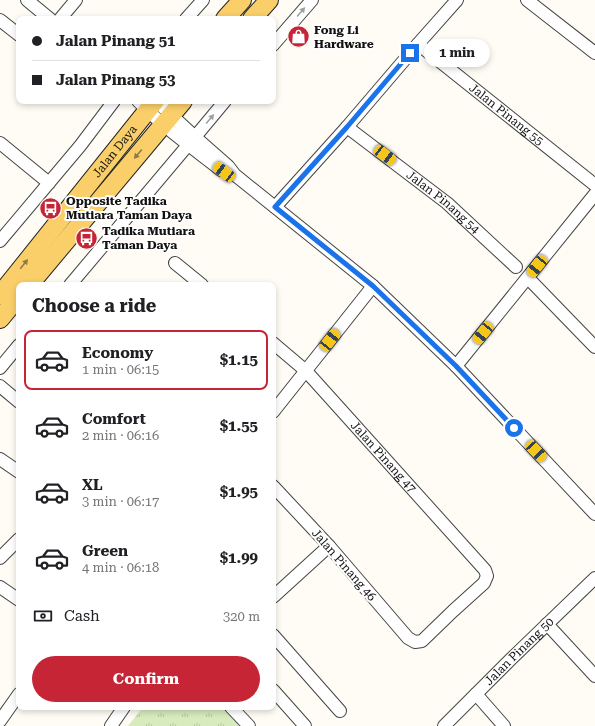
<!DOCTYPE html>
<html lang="en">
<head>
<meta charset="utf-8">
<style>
  :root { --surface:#fff; --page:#f6f6f6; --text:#202124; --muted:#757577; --line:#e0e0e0; --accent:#c52535 }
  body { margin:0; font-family:"Roboto Serif",serif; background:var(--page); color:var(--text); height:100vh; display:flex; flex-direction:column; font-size:15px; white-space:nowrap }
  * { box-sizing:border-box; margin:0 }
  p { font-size:13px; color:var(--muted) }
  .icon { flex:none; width:22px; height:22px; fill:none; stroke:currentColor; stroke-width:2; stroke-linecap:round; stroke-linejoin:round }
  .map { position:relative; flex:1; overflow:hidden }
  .details { position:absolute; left:16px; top:282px; width:260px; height:428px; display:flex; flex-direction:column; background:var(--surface); border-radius:8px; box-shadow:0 2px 6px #0003 }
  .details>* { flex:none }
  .guide { position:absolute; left:16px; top:16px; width:260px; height:88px; border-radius:8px; box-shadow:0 2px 6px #0003; display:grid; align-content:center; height:88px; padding:0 16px; background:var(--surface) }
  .end { position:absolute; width:18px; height:18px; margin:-9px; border:5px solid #1a73e8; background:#fff; box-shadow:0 0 0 2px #fff }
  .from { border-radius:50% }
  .bubble { position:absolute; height:28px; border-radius:14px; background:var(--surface); box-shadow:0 2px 6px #0003; font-size:13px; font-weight:700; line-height:28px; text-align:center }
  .car { position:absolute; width:12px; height:24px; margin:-12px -6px; border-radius:5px; box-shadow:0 0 3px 1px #0007; background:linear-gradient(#f5c518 24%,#345 0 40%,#f5c518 0 76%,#345 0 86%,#f5c518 0) }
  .guide b { display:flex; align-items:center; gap:14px; height:38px; font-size:15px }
  .guide b+b { border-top:1px solid var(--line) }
  .guide i { width:10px; height:10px; background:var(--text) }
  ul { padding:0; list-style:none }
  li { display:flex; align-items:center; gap:12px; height:60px; margin:0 8px 6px; padding:0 8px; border:2px solid transparent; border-radius:8px }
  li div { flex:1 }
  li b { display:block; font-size:15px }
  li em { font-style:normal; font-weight:700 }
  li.selected { border-color:var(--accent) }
  li>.icon { width:36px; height:36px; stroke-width:1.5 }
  h2 { padding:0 16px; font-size:18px; line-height:48px }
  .pay { display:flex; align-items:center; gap:10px; height:44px; padding:0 16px; font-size:15px }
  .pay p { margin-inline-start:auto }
  .cta { display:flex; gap:8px; margin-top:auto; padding:8px 16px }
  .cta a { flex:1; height:46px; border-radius:24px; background:var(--accent); color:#fff; font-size:16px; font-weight:700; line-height:46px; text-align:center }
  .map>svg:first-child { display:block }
</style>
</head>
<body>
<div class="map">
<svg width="595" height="726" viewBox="0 0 595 726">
  <defs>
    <pattern id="park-tufts" width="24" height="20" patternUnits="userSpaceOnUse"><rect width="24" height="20" fill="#d7ebbc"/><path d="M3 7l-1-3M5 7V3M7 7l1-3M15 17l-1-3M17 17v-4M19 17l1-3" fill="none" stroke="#b8c8a1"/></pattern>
  </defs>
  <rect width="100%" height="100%" fill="#fffcf5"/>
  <path fill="url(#park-tufts)" d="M143,707H222L239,726H128Z"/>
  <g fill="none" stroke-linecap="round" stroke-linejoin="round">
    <defs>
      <g id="minor">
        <path d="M27,0L50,19"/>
        <path d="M527,0L595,53"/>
        <path d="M60,19L76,0"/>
        <path d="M186,19L203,0"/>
        <path d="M0,20L19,35"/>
        <path id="s1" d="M418,44L595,185"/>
        <path d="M273,45L312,0"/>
        <path d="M138,101C163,127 193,148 221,170"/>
        <path d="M156,101L195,137L228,166L235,175L373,286L456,366L595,514"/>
        <path id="s2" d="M347,127L447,203L516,267"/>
        <path d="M195,137L225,101"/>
        <path d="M0,143L49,183"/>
        <path d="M275,207L347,127L418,44L457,0"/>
        <path d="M0,241L80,146L114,101"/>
        <path d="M175,263L202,285"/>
        <path d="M528,278L595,347"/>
        <path d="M70,285L188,145"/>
        <path id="s3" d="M273,343L306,371L485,570L487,576L484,583L453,611L422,641L415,642L408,638L329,546L273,486"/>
        <path d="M456,366L595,194"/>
        <path d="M0,368L19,345"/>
        <path d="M0,386L19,402"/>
        <path d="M273,412L373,286"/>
        <path d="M0,459L19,472"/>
        <path d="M0,558L19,539"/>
        <path d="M0,587L19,600"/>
        <path d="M273,597L329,546"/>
        <path d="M547,624L595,676"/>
        <path d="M273,635L340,711"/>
        <path d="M273,690L305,726"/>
        <path d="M476,694L504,726"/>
        <path d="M231,707L249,726"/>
        <path d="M0,721L19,694"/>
        <path d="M111,726L124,707"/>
        <path id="s4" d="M444,726L511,659L595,578"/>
      </g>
      <g id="primary">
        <path d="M225,19L242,0"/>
        <path d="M252,19L269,0"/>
        <path d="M29,285L183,101"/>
        <path id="s5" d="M0,295L155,101"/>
        <path d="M0,319L19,296"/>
      </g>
    </defs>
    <use href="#minor" stroke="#444" stroke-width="14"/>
    <use href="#primary" stroke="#222" stroke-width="20"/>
    <use href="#minor" stroke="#fff" stroke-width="12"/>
    <use href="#primary" stroke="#facf69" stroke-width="18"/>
  </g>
  <defs><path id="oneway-solid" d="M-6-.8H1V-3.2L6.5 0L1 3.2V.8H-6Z"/></defs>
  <g fill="#a0a0a0">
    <use href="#oneway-solid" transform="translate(301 12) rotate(-49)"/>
    <use href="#oneway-solid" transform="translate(210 119) rotate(-50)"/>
  </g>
  <g fill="#917a41">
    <use href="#oneway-solid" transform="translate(138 154) rotate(130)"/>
    <use href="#oneway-solid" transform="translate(24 264) rotate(-51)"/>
  </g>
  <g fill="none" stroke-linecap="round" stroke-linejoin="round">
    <path stroke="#1a73e8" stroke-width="5" d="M410,53L347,127L275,207L373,286L456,366L514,428"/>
  </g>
  <defs>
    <symbol id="shop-disc" viewBox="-11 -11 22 22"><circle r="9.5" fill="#c52535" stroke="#fff"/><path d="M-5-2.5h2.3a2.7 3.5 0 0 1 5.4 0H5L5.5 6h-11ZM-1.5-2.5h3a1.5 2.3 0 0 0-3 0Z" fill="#fff"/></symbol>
    <symbol id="bus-disc" viewBox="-11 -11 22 22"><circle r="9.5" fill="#c52535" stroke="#fff"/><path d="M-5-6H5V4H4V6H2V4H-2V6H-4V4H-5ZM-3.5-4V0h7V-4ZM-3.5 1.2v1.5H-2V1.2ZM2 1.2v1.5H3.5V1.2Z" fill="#fff"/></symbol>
  </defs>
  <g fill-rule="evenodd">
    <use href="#shop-disc" x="286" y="24" width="25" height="25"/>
    <use href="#bus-disc" x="38" y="196" width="25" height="25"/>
    <use href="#bus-disc" x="74" y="226" width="25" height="25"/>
  </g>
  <g text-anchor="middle" stroke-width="4" stroke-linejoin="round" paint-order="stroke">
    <g font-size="12" font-weight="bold" fill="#111" stroke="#fff" text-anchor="start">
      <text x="314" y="34">Fong Li<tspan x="314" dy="14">Hardware</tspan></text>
      <text x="66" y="205">Opposite Tadika<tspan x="66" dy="14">Mutiara Taman Daya</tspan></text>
      <text x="102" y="235">Tadika Mutiara<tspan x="102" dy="14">Taman Daya</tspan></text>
    </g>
    <g font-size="12" fill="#111" stroke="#fff">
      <text dy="4" stroke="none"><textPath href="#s1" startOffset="113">Jalan Pinang 55</textPath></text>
      <text dy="4" stroke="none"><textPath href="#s5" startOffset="184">Jalan Daya</textPath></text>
      <text dy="4" stroke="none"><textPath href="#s2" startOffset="122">Jalan Pinang 54</textPath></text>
      <text dy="4" stroke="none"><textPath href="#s3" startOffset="159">Jalan Pinang 47</textPath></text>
      <text transform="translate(344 565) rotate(49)" y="4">Jalan Pinang 46</text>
      <text dy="4" stroke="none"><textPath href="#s4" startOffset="106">Jalan Pinang 50</textPath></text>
    </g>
  </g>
</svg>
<i class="end from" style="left:514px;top:428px"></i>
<i class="end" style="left:410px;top:53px"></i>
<div class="bubble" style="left:424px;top:39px;width:66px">1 min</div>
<i class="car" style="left:385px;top:155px;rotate:127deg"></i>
<i class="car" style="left:224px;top:172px;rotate:307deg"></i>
<i class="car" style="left:537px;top:266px;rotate:219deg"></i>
<i class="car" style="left:483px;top:333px;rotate:219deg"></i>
<i class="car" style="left:330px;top:340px;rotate:38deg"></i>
<i class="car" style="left:536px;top:451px;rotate:137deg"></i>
<div class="guide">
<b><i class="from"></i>Jalan Pinang 51</b>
<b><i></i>Jalan Pinang 53</b>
</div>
<section class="details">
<h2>Choose a ride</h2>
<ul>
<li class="selected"><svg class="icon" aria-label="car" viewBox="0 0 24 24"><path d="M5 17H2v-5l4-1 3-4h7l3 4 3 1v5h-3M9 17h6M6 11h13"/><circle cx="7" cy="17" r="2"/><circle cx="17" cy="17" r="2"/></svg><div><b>Economy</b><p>1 min · 06:15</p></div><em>$1.15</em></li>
<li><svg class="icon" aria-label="car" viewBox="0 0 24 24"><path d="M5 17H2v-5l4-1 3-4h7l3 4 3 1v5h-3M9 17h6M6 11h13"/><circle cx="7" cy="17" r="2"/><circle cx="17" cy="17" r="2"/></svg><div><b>Comfort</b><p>2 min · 06:16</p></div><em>$1.55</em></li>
<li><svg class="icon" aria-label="car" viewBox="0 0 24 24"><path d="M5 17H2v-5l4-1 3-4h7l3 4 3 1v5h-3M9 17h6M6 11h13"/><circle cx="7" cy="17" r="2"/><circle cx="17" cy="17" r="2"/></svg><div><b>XL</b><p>3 min · 06:17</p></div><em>$1.95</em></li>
<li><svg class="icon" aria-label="car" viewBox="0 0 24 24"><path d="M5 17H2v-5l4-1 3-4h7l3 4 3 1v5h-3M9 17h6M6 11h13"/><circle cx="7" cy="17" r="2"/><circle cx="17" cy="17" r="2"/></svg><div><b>Green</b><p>4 min · 06:18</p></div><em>$1.99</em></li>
</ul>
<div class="pay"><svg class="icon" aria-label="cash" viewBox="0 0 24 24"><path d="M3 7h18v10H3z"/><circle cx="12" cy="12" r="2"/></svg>Cash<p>320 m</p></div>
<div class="cta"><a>Confirm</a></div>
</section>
</div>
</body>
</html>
